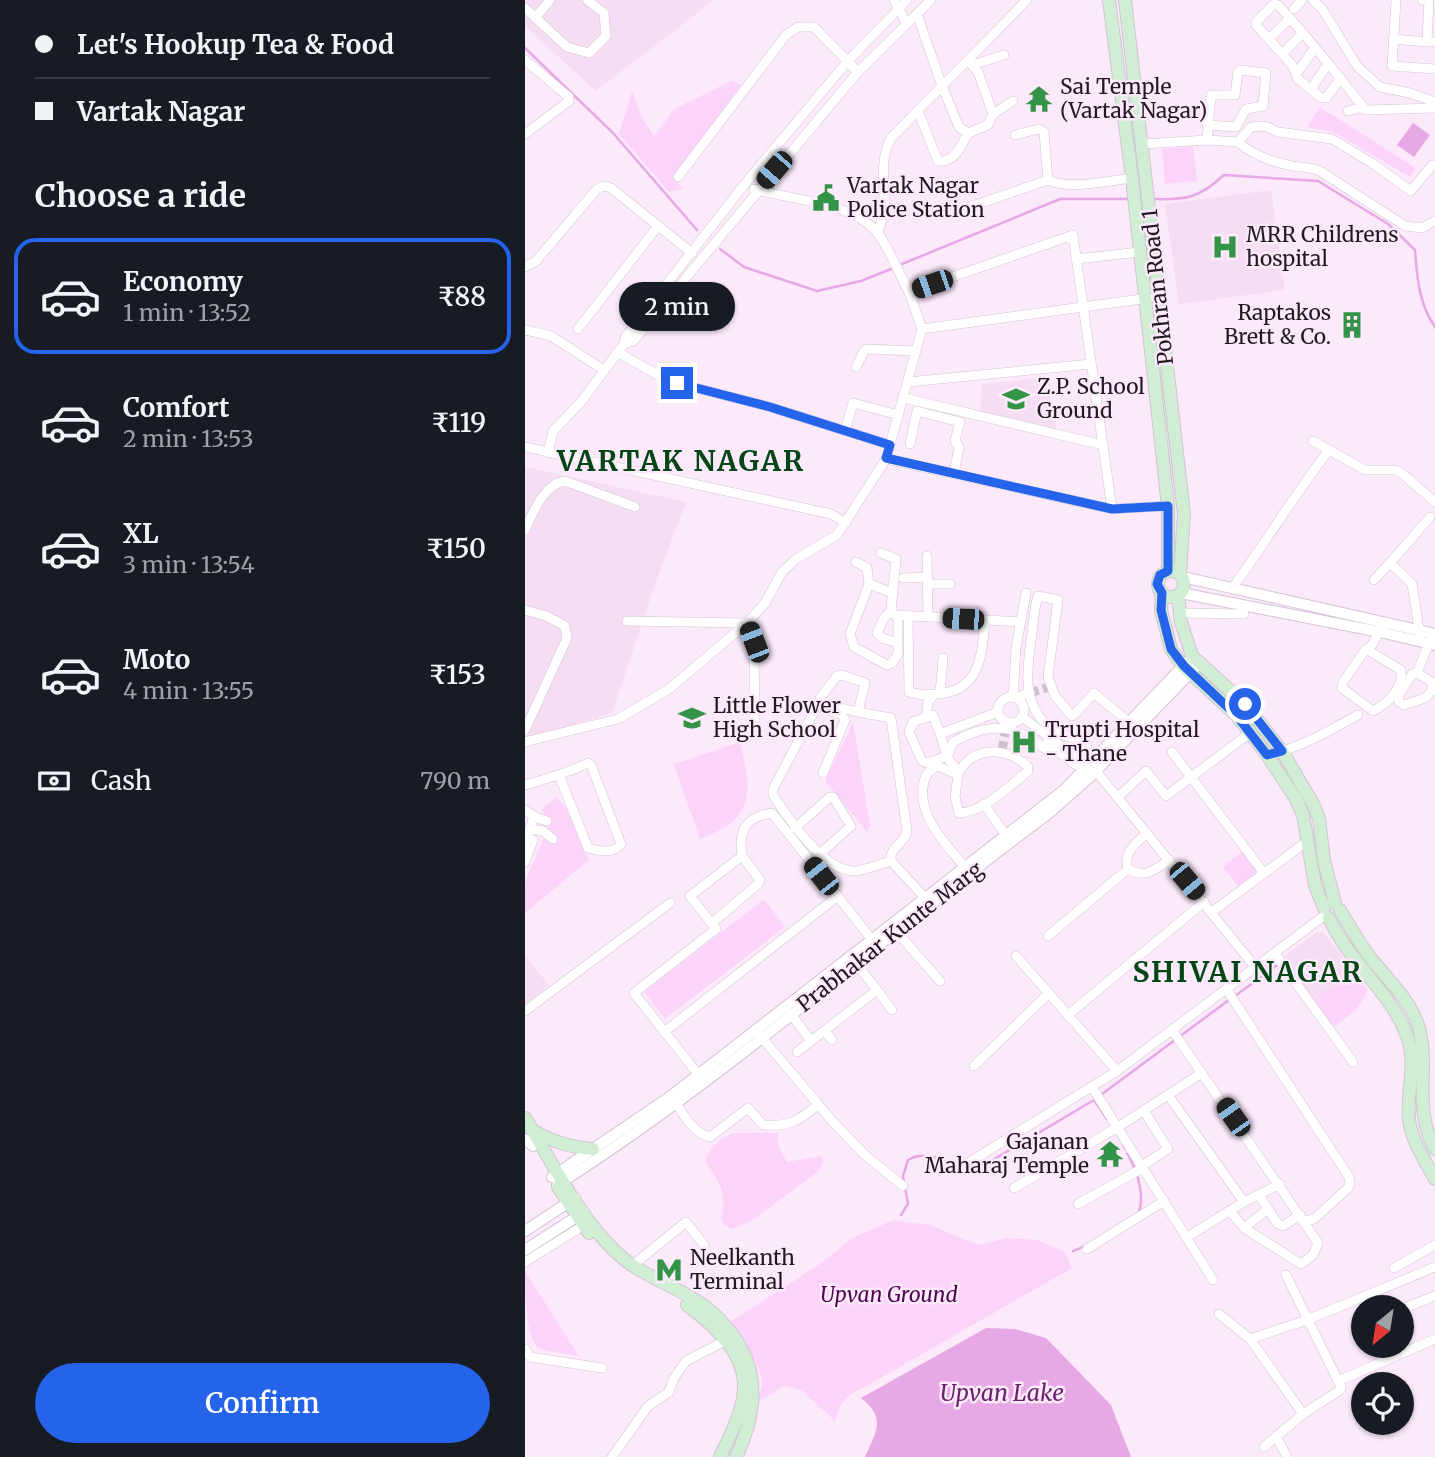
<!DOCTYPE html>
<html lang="en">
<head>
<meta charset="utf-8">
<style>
  :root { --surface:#171b24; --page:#242831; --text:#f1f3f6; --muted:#9ea1a6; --line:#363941; --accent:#2563eb }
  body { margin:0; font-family:Merriweather,serif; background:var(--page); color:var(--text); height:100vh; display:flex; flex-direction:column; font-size:26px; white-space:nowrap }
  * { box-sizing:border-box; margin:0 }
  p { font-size:23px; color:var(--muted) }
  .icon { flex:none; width:38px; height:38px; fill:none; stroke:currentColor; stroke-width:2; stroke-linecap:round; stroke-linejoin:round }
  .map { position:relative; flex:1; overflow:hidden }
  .details { display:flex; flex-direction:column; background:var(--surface); width:525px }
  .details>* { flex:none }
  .banner { display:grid; align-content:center; height:154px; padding:0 35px; background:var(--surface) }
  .needle { width:46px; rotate:210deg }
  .fabs { position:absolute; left:826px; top:1295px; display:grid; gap:14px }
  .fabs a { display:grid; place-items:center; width:63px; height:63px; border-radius:50%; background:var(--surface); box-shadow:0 2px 5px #0004; font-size:35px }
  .end { position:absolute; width:32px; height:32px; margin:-16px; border:9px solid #2563eb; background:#fff; box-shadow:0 0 0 4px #fff }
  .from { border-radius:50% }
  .bubble { position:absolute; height:49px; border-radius:24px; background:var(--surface); box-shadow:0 2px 5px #0004; font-size:23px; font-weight:600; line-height:49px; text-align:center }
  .car { position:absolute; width:21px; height:42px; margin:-21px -10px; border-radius:9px; box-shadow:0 0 5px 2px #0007; background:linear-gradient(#222 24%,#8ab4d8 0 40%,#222 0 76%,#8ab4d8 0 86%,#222 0) }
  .banner b { display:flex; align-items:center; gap:24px; height:66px; font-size:26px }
  .banner b+b { border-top:2px solid var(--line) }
  .banner i { width:18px; height:18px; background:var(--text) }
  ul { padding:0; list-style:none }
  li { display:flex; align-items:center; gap:21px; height:116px; margin:0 14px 10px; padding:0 21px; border:4px solid transparent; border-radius:21px }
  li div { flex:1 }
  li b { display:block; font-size:26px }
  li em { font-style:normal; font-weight:600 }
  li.active { border-color:var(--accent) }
  li>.icon { width:63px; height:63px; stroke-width:1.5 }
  h2 { padding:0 35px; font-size:32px; line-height:84px }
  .pay { display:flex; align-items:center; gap:18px; height:77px; padding:0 35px; font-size:26px }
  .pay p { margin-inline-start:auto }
  .cta { display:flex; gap:14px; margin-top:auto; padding:14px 35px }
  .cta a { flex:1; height:80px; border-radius:42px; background:var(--accent); color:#fff; font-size:28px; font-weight:600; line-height:80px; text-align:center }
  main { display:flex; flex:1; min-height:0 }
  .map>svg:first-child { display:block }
</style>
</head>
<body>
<main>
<section class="details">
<div class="banner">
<b><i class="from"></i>Let's Hookup Tea &amp; Food</b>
<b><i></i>Vartak Nagar</b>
</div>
<h2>Choose a ride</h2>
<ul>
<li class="active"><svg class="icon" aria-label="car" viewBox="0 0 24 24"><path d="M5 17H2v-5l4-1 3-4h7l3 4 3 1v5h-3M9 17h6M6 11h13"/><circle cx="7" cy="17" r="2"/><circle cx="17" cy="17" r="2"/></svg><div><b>Economy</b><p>1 min · 13:52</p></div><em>₹88</em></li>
<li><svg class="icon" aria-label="car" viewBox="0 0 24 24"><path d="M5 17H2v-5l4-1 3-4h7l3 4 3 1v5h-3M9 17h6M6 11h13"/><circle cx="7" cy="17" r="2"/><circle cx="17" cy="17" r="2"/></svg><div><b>Comfort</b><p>2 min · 13:53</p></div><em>₹119</em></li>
<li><svg class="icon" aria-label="car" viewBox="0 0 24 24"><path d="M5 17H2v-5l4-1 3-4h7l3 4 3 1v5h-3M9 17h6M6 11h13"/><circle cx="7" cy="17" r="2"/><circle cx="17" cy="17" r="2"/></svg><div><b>XL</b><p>3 min · 13:54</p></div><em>₹150</em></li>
<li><svg class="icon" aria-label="car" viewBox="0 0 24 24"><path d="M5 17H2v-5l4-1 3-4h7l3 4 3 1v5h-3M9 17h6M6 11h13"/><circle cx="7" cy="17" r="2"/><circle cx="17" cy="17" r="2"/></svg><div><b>Moto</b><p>4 min · 13:55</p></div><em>₹153</em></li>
</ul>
<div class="pay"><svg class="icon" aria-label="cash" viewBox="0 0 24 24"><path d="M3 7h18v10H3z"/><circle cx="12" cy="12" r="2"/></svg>Cash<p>790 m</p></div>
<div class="cta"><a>Confirm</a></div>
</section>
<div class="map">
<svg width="910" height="1457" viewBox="0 0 910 1457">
  <rect width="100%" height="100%" fill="#fceafb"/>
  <g fill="#f5ddf4">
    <path d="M0,0H189L71,91L0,26Z"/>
    <path d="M746,190L760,290L654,304L640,204Z"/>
    <path d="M523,377L531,431L455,414L457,384Z"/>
    <path d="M0,467L161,502L131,581L87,713L0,739Z"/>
    <path d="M792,932H797L801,935L842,990L832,1008L807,1028L758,957Z"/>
    <path d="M0,956L24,985L0,1004Z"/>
  </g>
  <g fill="#fcd4fb">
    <path d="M206,81L216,85L149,178L158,189L144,192L94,134L107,91L116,116L129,137L149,109Z"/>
    <path d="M795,107L891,168L885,177L808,132L782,127Z"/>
    <path d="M668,146L672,181L640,184L637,149Z"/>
    <path d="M328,722L345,825L342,832L300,781Z"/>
    <path d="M215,742C227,793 231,818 175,839L149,764Z"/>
    <path d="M31,797L41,808L64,860L0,913V882L25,823L16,810Z"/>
    <path d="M718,851L732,871L714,887L698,867Z"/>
    <path d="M239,899L260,927L140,1019L119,992Z"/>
    <path d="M829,972L842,990C837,1008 821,1018 807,1028L788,1000Z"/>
    <path d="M209,1133H253L254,1147L262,1162L296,1156C300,1163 296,1167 291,1173L226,1221L207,1229L200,1226L196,1219C202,1190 195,1183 180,1161C184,1149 196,1136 209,1133Z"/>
    <path d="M368,1220L405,1225L454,1245L482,1238L512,1240L540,1252L547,1268L340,1387C322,1394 315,1403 310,1421L276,1390L259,1386L232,1403C233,1397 236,1391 237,1385C238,1364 214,1341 202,1324L292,1266L329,1237Z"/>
    <path d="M0,1271L54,1356C42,1353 27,1353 15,1349C0,1339 0,1291 0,1271Z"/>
  </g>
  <g fill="#e7a8e6">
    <path d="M888,123L905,135L889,157L872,145Z"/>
    <path d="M461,1328L490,1329L521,1338L586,1405L606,1457H340C351,1431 362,1419 336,1398Z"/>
  </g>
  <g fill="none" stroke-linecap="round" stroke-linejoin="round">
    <g stroke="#e7a8e6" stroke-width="2.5">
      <path d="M0,48L88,133L172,230"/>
      <path d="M628,199C662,200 674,198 699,175L793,181L863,224L890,250C892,278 894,304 910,327"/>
      <path d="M195,249L219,267L292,291L336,281L366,269"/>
      <path d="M377,264L535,199H604"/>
      <path d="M710,996L752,965"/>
      <path d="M569,1100L582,1119"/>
      <path d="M598,1145C609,1165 621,1190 614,1212"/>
      <path d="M376,1215L383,1204L378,1176L383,1160C405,1146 432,1171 456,1167L569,1100L704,1000"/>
      <path d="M548,1251L561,1246"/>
    </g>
    <g stroke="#d0c0cf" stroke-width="9" stroke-dasharray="9 4.5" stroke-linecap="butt">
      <path d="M505,693L524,687"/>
      <path d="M477,750L481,728"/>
    </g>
    <defs>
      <g id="minor">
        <path d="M369,0L382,24"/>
        <path d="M788,0L798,10L832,66L855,87L885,93L910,102"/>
        <path d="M871,0L867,66L910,69"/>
        <path d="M897,0H904L902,42H910"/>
        <path d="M0,8L42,47L64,53L81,36L79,13L62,0"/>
        <path d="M769,9L777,0"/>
        <path d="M392,14L417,86L434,127L443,133L463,125L468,114L453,72L443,61"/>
        <path d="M10,18L25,0"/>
        <path d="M744,39L765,18"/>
        <path d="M868,39L902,42"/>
        <path d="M757,54L778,33"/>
        <path d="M0,60L44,97V101L0,134"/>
        <path d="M447,65L479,55"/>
        <path d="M771,74L790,48"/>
        <path d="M815,79L801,98L795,97L773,79L767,65L731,25V22L749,4L753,5C784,38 812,75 841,110"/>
        <path d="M786,89L803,64"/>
        <path d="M393,111L413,161C430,163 436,146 443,133"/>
        <path d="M823,111L835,108L841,110L910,108"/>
        <path d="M468,114L488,101"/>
        <path d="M490,135L514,129L519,132L523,180"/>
        <path d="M682,140L686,95H710L713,72L715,70L741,73L738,106L721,109L711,127L682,125"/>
        <path d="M713,142C726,154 745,161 763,165C774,168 784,166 795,171L880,226L897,228L910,221"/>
        <path d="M618,144L682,140L713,142L726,127L740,126L753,132L807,139L847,163L886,191L907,165H910"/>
        <path d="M153,177L261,35L273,27H289L333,72"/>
        <path d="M229,189C264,200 329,201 354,235C366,252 374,274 384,292"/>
        <path d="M430,212L523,180C543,190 584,181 607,178"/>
        <path d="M353,233C356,222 360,211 360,200C359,178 355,159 366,138L502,0"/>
        <path d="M551,259L615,252"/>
        <path d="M0,267L11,261L72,189L79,186L86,188L167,253"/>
        <path d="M53,329L133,226"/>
        <path d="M397,329L624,298"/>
        <path d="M0,330L26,336L79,370"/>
        <path d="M99,344L108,341L333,72L406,0"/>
        <path d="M92,352L133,375L152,383L245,407L365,445"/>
        <path d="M331,367L339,351L342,349L390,351"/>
        <path d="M383,382L566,364"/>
        <path d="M379,398L578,445"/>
        <path d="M320,431L328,403L374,415"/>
        <path d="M788,441L840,470H870L879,475L910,502"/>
        <path d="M385,444L392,411L435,422L430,441L434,447L429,474"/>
        <path d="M0,447L306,514L321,523"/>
        <path d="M23,453L28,431L56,402L99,344L101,336L219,185L322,62L382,0"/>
        <path d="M361,459L587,509L643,506"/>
        <path d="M0,530C9,511 18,485 40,481L110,507"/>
        <path d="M356,553L371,559L366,610L369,615L496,622"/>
        <path d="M402,556L403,617"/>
        <path d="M331,562L342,568L344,584L325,634L329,647L362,665L367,663L373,654V615"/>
        <path d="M378,578L403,577"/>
        <path d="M849,580L865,563"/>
        <path d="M344,584L368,593"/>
        <path d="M403,584H425"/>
        <path d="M708,587C741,542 770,494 804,450"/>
        <path d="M501,593L491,648L488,698L505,693"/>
        <path d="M0,610L21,616L40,626L42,638L0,730"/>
        <path d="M366,611L359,618L352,633L357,638L373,643"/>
        <path d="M656,613L719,614"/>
        <path d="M383,616L384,692L398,695L410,694"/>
        <path d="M102,621L222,623"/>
        <path d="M222,623L229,641L230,734"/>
        <path d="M895,635L887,584L865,563L905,517"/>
        <path d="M841,649L876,670C879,688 862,704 848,711L817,688L818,682Z"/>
        <path d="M844,650L857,627"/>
        <path d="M892,673L907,682V691L900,698L879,705L874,702L873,696L887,674L892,673L906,638"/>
        <path d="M415,694L418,658"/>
        <circle cx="486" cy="710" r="13"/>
        <path d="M333,712L296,703L295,698L312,676L317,675L340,683L333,712L366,718L382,831C380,844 364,847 366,861L403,901"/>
        <path d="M550,714L569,693L607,725"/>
        <path d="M547,716L530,696L523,677L533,600L513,596C509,607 509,621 507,633C503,665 495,700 522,725C534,736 548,737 561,743L563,758L569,767"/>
        <path d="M497,717L555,760L561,769L571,771L731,968"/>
        <path d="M401,718L403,702L410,694C455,693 457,656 460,620"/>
        <path d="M415,734L422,756L403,763L397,761L384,732L388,722L408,715L415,734L473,712"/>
        <path d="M0,742L93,719L144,689L222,623L240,603L257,572L271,559L312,535L361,459L397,329L384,292L548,235L587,509"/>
        <path d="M522,743L551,765L558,766"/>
        <path d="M647,752L739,873"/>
        <path d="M742,755C775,748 804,731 833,715"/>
        <path d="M503,767C488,752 465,746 445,759C440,762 438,768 434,771L422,758L428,742C466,721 488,724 522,750"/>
        <path d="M298,773L320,720L317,715L294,707L290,710L248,789V795C263,818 299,872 330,871C341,870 355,864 366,861"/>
        <path d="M0,785C22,779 42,773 63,763L66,765L96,844C89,854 73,851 63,848L34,775"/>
        <path d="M594,796L621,771L641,796L725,733"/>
        <path d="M459,804L484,840"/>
        <path d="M0,810L9,816L0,847"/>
        <path d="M9,817L22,821"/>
        <path d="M270,828L305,797H308L326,826L296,853"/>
        <path d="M5,829L18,831L28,839"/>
        <path d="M0,862L8,840"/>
        <path d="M603,869C620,879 630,870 644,860"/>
        <path d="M444,873C425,847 394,821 398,787C399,777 403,769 413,766L433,775L430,797L434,813C458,812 485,786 503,771"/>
        <path d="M687,912L781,842"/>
        <path d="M187,923L233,884L235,880L217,856"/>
        <path d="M371,931L415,981"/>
        <path d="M523,936L603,869C598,852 610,844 622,833"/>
        <path d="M750,954L828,1062"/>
        <path d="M491,956L592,1071"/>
        <path d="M352,990L367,1010"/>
        <path d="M0,1011L145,903"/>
        <path d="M266,1014L286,1041L352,990L331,963"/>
        <path d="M543,1015L679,902"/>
        <path d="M647,1030L778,1221L789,1219L823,1188L825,1183L824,1177L702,990"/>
        <path d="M300,1031L307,1040"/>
        <path d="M139,1032L313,896"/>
        <path d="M233,1033L308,1122L340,1155L378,1186"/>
        <path d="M272,1052L286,1041"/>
        <path d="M449,1066L524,993"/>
        <path d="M176,1078L109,993L191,929L165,896L217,856C213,830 221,817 247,813L348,941"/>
        <path d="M567,1087L688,1280"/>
        <path d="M643,1095L719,1202"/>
        <path d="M148,1098C157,1112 167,1133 185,1137L223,1108L238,1125C265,1127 273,1121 293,1105"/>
        <path d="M443,1163L592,1071L800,915"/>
        <path d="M617,1166L643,1149L619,1111"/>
        <path d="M489,1188L593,1127L677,1073"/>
        <path d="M734,1195L752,1223L758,1226L775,1215"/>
        <path d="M553,1204L618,1168"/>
        <path d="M705,1211L719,1228L776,1264L788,1255L793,1243L778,1221"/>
        <path d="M719,1228L743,1209"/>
        <path d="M662,1237L719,1202L755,1184"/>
        <path d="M562,1249L639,1201"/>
        <path d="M0,1262L64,1222"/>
        <path d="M108,1265L161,1222L179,1245"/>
        <path d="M869,1268L910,1245"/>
        <path d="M761,1275L816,1387L815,1390L778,1414"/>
        <path d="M877,1309L910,1296"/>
        <path d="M694,1314L725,1339L782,1320L910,1267"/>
        <path d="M725,1339L778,1414L739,1447"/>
        <path d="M0,1349L5,1357L77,1368"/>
        <path d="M813,1381L910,1339"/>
        <path d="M751,1436L762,1457"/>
        <path d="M87,1457L123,1406L144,1392L149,1378L161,1361L200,1341"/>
      </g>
      <g id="tertiary">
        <path d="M658,577L910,634"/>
        <path d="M656,593L855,632L910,645"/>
        <path d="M0,1139L8,1146"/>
        <path d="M27,1177L146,1096L539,790L662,662"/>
        <path d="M32,1185C205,1075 358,936 523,814L566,776L670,668"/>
        <path d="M0,1231L50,1198"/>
        <path d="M0,1250L59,1212"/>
      </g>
      <g id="secondary">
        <path d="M584,0L607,178L643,506V571"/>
        <path d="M600,0L659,514L655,574"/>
        <circle cx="646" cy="584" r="13"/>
        <path d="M637,593L636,610L646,649L658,666L712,716L742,755L771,799L778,815L790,885L799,908"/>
        <path d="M653,595L656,622L667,656L720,704L757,751L787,802L794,818L799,861L810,903"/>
        <path d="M815,910C824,925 833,941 844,956C860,977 882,996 892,1022C907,1063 886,1106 910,1149"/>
        <path d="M804,918C824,963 867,992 883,1039C892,1065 881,1094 884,1120C887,1141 900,1161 910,1179"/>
        <path d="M0,1118C28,1163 53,1217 93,1254C119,1278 156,1287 183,1309C234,1352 238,1400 211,1457"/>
        <path d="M11,1132C30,1143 47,1147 68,1149"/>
        <path d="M33,1187L64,1233"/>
        <path d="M162,1305C185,1322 219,1352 219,1384C220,1409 205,1435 195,1457"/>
      </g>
    </defs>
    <use href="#minor" stroke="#d3c2d3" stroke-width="10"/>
    <use href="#tertiary" stroke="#d3c2d3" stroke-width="12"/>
    <use href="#secondary" stroke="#d3c2d3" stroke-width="14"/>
    <use href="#minor" stroke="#fff" stroke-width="9"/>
    <use href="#tertiary" stroke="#fff" stroke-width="10"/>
    <use href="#secondary" stroke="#cfeed4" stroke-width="12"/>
  </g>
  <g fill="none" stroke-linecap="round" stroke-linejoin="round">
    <path stroke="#2563eb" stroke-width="9" d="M152,383L245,407L365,445L361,458L587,509L643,506V571L635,575L632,584L637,593L636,610L646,649L659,666L712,716L742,755L757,751L720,704"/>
  </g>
  <defs>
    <symbol id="temple-bare" viewBox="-9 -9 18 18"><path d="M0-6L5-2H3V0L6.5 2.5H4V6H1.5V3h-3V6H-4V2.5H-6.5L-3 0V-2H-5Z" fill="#339347" stroke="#fceafb" stroke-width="2.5" paint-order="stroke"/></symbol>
    <symbol id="civic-bare" viewBox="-9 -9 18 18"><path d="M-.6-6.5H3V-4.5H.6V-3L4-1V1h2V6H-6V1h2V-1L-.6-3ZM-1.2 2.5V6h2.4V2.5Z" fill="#339347" stroke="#fceafb" stroke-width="2.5" paint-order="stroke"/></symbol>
    <symbol id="hospital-bare" viewBox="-9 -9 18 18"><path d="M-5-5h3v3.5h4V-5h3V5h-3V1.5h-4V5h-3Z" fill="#339347" stroke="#fceafb" stroke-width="2.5" paint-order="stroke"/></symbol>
    <symbol id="building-bare" viewBox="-9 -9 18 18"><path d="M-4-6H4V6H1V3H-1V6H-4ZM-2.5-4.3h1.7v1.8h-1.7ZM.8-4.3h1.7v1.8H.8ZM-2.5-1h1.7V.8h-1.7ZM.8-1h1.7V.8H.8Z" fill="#339347" stroke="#fceafb" stroke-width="2.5" paint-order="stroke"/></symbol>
    <symbol id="school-bare" viewBox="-9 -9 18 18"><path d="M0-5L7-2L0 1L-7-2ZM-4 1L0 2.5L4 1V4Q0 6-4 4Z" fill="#339347" stroke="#fceafb" stroke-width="2.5" paint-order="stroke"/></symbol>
    <symbol id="metro-bare" viewBox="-9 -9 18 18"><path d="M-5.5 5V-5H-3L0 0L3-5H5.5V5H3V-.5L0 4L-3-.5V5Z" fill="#339347" stroke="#fceafb" stroke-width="2.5" paint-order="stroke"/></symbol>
  </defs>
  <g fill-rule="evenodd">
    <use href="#temple-bare" x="495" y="80" width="38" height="38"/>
    <use href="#civic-bare" x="282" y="179" width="38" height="38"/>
    <use href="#hospital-bare" x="681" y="228" width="38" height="38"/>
    <use href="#building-bare" x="808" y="306" width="38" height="38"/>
    <use href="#school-bare" x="472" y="380" width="38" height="38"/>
    <use href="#school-bare" x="148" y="699" width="38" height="38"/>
    <use href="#hospital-bare" x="480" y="723" width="38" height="38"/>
    <use href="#temple-bare" x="566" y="1135" width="38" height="38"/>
    <use href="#metro-bare" x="125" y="1251" width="38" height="38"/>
  </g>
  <g text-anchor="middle" stroke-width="5" stroke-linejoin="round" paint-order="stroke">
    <g font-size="21" fill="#211a20" stroke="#fceafb" text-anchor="start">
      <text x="535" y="94">Sai Temple<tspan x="535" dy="24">(Vartak Nagar)</tspan></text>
      <text x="322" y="193">Vartak Nagar<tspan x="322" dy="24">Police Station</tspan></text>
      <text x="721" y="242">MRR Childrens<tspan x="721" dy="24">hospital</tspan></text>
      <text x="806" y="320" text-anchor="end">Raptakos<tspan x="806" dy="24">Brett &amp; Co.</tspan></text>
      <text x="512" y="394">Z.P. School<tspan x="512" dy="24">Ground</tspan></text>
      <text x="188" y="713">Little Flower<tspan x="188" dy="24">High School</tspan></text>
      <text x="520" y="737">Trupti Hospital<tspan x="520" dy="24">- Thane</tspan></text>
      <text x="564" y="1149" text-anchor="end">Gajanan<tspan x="564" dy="24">Maharaj Temple</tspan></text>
      <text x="165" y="1265">Neelkanth<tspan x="165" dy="24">Terminal</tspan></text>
    </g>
    <g font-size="21" fill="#211a20" stroke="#fceafb">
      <text transform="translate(633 287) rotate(-96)" y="7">Pokhran Road 1</text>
      <text transform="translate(365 937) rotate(-38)" y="7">Prabhakar Kunte Marg</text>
    </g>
    <g font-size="21" font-style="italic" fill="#510353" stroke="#fceafb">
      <text x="364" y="1302">Upvan Ground</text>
    </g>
    <g font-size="23" font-style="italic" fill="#6b236c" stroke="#fceafb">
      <text x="477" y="1401">Upvan Lake</text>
    </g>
    <g font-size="28" font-weight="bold" letter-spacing="2" fill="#024616" stroke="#fceafb">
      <text x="156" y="471">VARTAK NAGAR</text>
      <text x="723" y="982">SHIVAI NAGAR</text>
    </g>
  </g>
</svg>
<div class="fabs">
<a><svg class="needle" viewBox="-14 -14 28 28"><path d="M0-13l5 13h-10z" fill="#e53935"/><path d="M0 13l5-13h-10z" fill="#9ea1a6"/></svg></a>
<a><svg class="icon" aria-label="locate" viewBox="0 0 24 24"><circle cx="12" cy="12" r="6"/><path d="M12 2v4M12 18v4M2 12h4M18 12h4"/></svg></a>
</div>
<i class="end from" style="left:720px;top:704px"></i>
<i class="end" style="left:152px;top:383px"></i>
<div class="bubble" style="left:94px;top:282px;width:116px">2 min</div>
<i class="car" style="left:249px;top:170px;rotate:221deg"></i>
<i class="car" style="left:407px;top:284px;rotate:251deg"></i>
<i class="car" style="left:438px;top:619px;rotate:273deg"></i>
<i class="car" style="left:229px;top:642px;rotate:339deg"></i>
<i class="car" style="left:296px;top:876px;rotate:322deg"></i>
<i class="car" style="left:662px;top:881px;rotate:140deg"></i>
<i class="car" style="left:708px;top:1117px;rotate:325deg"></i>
</div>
</main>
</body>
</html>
